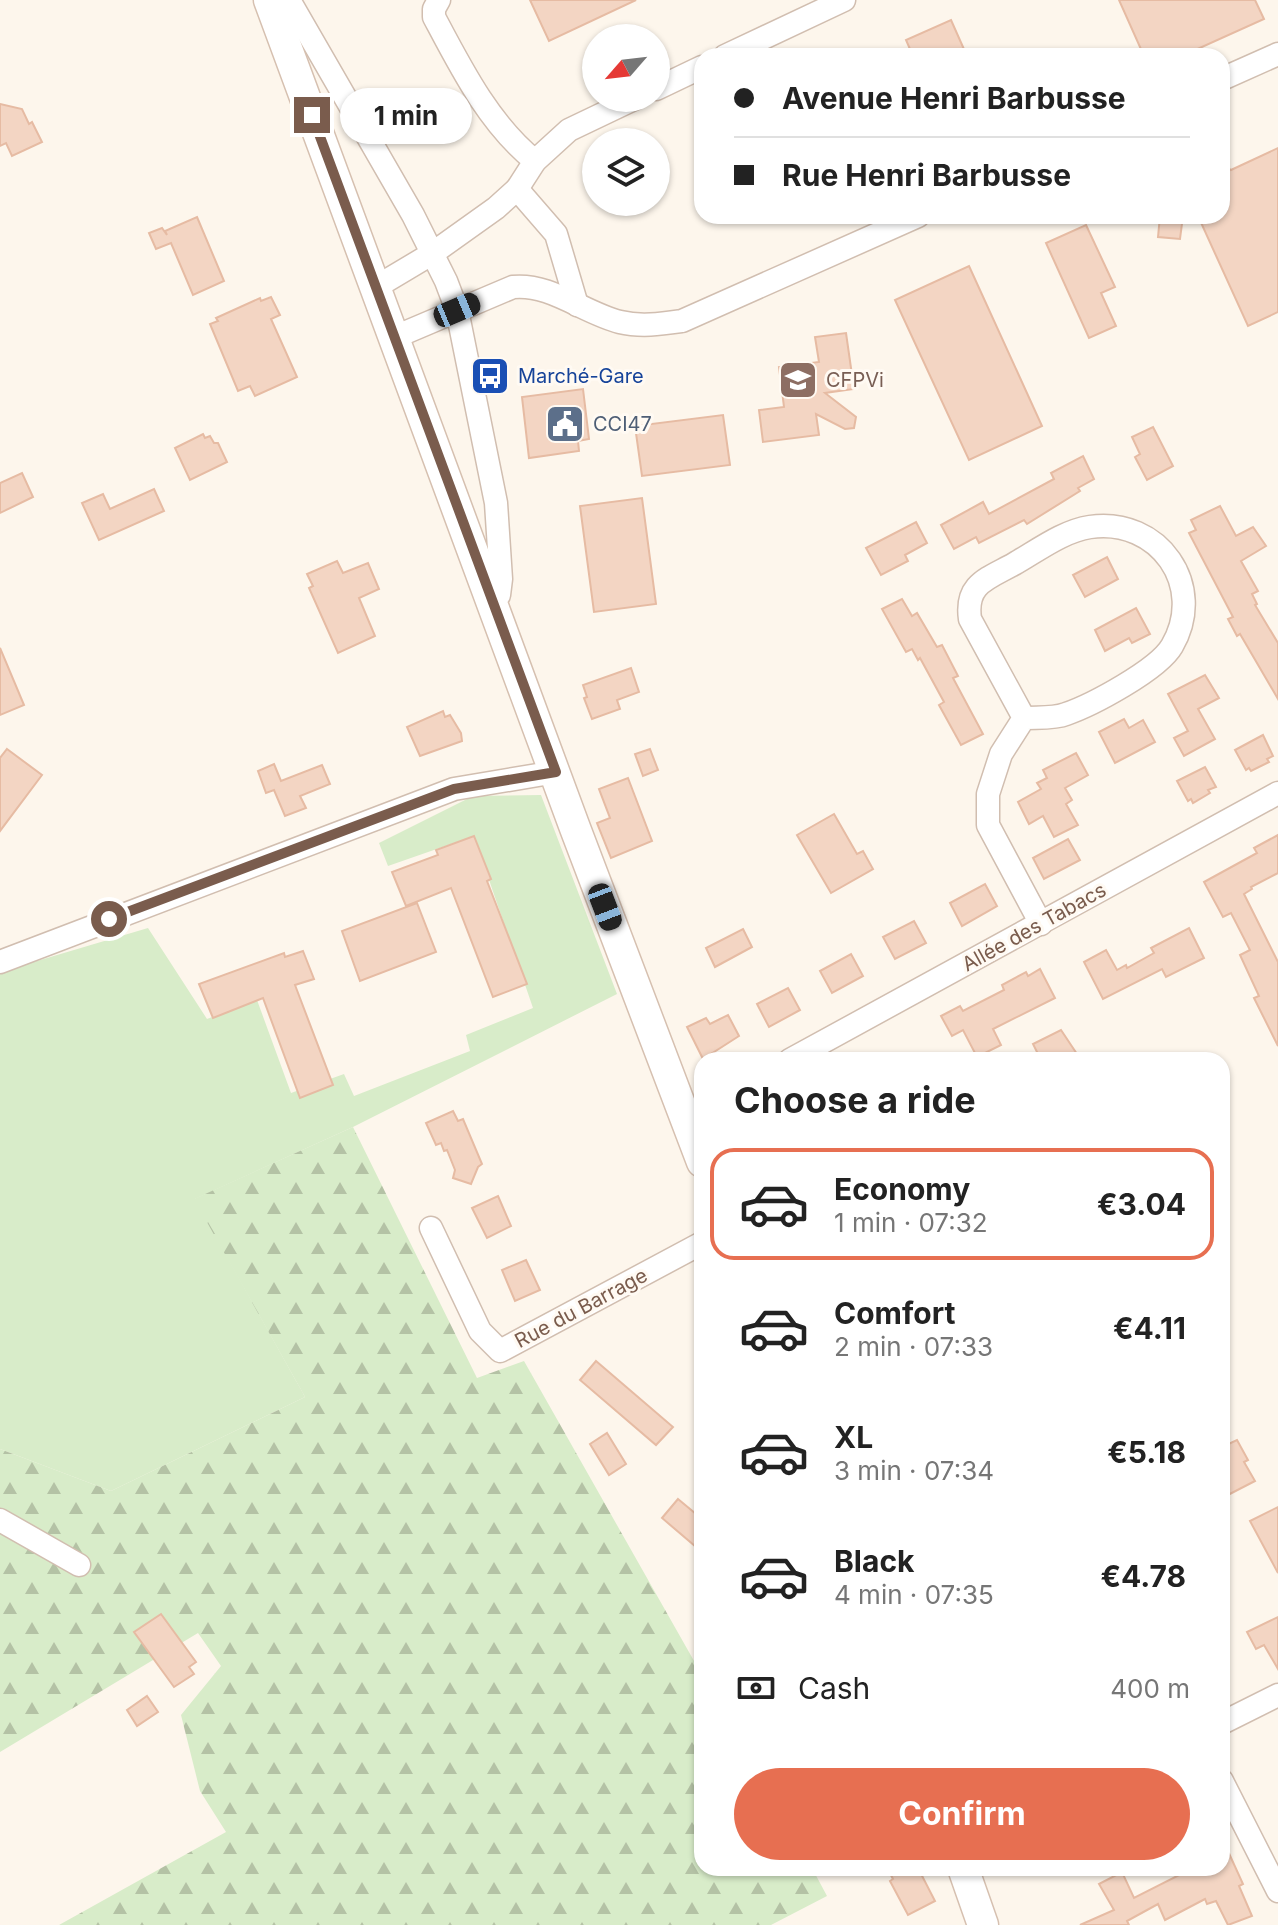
<!DOCTYPE html>
<html lang="en">
<head>
<meta charset="utf-8">
<style>
  :root { --surface:#fff; --page:#f2f2f2; --text:#222; --muted:#767676; --line:#e0e0e0; --accent:#e76f51 }
  body { margin:0; font-family:Inter,sans-serif; background:var(--page); color:var(--text); height:100vh; display:flex; flex-direction:column; font-size:30px; white-space:nowrap }
  * { box-sizing:border-box; margin:0 }
  p { font-size:26px; color:var(--muted) }
  .icon { flex:none; width:44px; height:44px; fill:none; stroke:currentColor; stroke-width:2; stroke-linecap:round; stroke-linejoin:round }
  .map { position:relative; flex:1; overflow:hidden }
  .details { position:absolute; left:694px; top:1052px; width:536px; height:824px; display:flex; flex-direction:column; background:var(--surface); border-radius:24px; box-shadow:0 2px 6px #0004 }
  .details>* { flex:none }
  .banner { position:absolute; left:694px; top:48px; width:536px; height:176px; border-radius:24px; box-shadow:0 2px 6px #0004; display:grid; align-content:center; height:176px; padding:0 40px; background:var(--surface) }
  .needle { width:52px; rotate:242deg }
  .buttons { position:absolute; left:582px; top:24px; display:grid; gap:16px }
  .buttons a { display:grid; place-items:center; width:88px; height:88px; border-radius:50%; background:var(--surface); box-shadow:0 2px 6px #0004; font-size:40px }
  .end { position:absolute; width:36px; height:36px; margin:-18px; border:10px solid #7a5c4d; background:#fff; box-shadow:0 0 0 4px #fff }
  .from { border-radius:50% }
  .bubble { position:absolute; height:56px; border-radius:28px; background:var(--surface); box-shadow:0 2px 6px #0004; font-size:26px; font-weight:700; line-height:56px; text-align:center }
  .car { position:absolute; width:24px; height:48px; margin:-24px -12px; border-radius:10px; box-shadow:0 0 6px 2px #0007; background:linear-gradient(#222 24%,#8ab4d8 0 40%,#222 0 76%,#8ab4d8 0 86%,#222 0) }
  .banner b { display:flex; align-items:center; gap:28px; height:76px; font-size:30px }
  .banner b+b { border-top:2px solid var(--line) }
  .banner i { width:20px; height:20px; background:var(--text) }
  ul { padding:0; list-style:none }
  li { display:flex; align-items:center; gap:24px; height:112px; margin:0 16px 12px; padding:0 24px; border:4px solid transparent; border-radius:24px }
  li div { flex:1 }
  li b { display:block; font-size:30px }
  li em { font-style:normal; font-weight:700 }
  li.on { border-color:var(--accent) }
  li>.icon { width:72px; height:72px; stroke-width:1.5 }
  h2 { padding:0 40px; font-size:36px; line-height:96px }
  .pay { display:flex; align-items:center; gap:20px; height:88px; padding:0 40px; font-size:30px }
  .pay p { margin-inline-start:auto }
  .button { display:flex; gap:16px; margin-top:auto; padding:16px 40px }
  .button a { flex:1; height:92px; border-radius:48px; background:var(--accent); color:#fff; font-size:32px; font-weight:700; line-height:92px; text-align:center }
  .map>svg:first-child { display:block }
</style>
</head>
<body>
<div class="map">
<svg width="1278" height="1925" viewBox="0 0 1278 1925">
  <defs>
    <pattern id="forest-firs" width="22" height="20" patternUnits="userSpaceOnUse" patternTransform="scale(2)"><rect width="22" height="20" fill="#d8ecc9"/><path d="M5 1l3.5 6h-7zM16 11l3.5 6h-7z" fill="#b4c2a5"/></pattern>
  </defs>
  <rect width="100%" height="100%" fill="#fdf6ec"/>
  <path fill="#d8ecc9" d="M541,795L617,994L353,1127L195,1199L305,1397L111,1491L0,1449V972L148,928L207,1019L257,1000L291,1093L344,1074L354,1096L470,1051L466,1035L533,1008L474,836L388,866L379,843L473,796Z"/>
  <path fill="url(#forest-firs)" d="M353,1127L477,1378L524,1361L702,1675V1868H812L827,1896L771,1925H59L226,1832L200,1791L181,1715L221,1666L198,1633L0,1752V1449L111,1491L305,1397L194,1199Z"/>
  <g fill="#f3d5c3" stroke="#e6bba3" stroke-width="2">
    <path d="M530,0H636L549,41Z"/>
    <path d="M1119,0H1255L1264,19L1182,56H1144Z"/>
    <path d="M951,20L967,56H913L906,40Z"/>
    <path d="M0,104L22,109L29,124L32,122L42,142L12,156L6,143L0,146Z"/>
    <path d="M1278,148V312L1248,326L1198,216H1222V164L1231,170Z"/>
    <path d="M1160,216H1183L1180,239L1158,237Z"/>
    <path d="M197,217L224,281L193,295L171,243L156,249L149,233L162,228L167,235L165,231Z"/>
    <path d="M1086,225L1115,287L1101,293L1116,326L1089,338L1046,243Z"/>
    <path d="M969,266L1042,426L969,460L895,300Z"/>
    <path d="M271,297L280,315L271,319L297,377L255,396L250,386L238,391L210,324L218,321L216,318L260,298L261,301Z"/>
    <path d="M846,333L854,389L825,393L856,417L854,428L845,429L816,414L819,435L763,442L759,410L784,407L779,367L819,362L815,337Z"/>
    <path d="M583,389L589,439L578,441L579,451L529,458L522,397Z"/>
    <path d="M723,415L730,465L642,476L635,426Z"/>
    <path d="M1153,427L1173,466L1147,480L1135,457L1140,454L1132,437Z"/>
    <path d="M203,434L205,438L210,436L214,443H218L227,462L190,480L175,448Z"/>
    <path d="M1083,456L1094,479L1078,488L1080,491L1027,524L1024,520L979,543L976,537L954,549L941,525L983,502L989,514L1054,479L1051,473Z"/>
    <path d="M22,473L33,497L0,513V483Z"/>
    <path d="M154,489L164,511L99,540L82,503L103,494L110,509Z"/>
    <path d="M642,498L656,604L594,612L580,506Z"/>
    <path d="M1220,506L1236,536L1253,527L1266,546L1241,561L1258,591L1252,594L1257,604L1255,605L1278,643V699L1240,634L1237,636L1228,619L1233,617L1189,533L1196,530L1191,520Z"/>
    <path d="M916,522L927,543L905,555L908,561L881,575L866,548Z"/>
    <path d="M1107,557L1118,579L1085,597L1073,575Z"/>
    <path d="M337,561L343,573L368,563L379,589L359,598L375,636L338,653L309,588L313,586L307,574Z"/>
    <path d="M902,599L912,616L917,613L937,647L942,645L958,676L953,678L983,734L961,745L939,705L944,702L920,658L918,660L912,649L906,652L882,609Z"/>
    <path d="M1136,608L1150,634L1132,643L1129,638L1105,651L1095,630Z"/>
    <path d="M0,648L24,705L0,715Z"/>
    <path d="M631,668L639,692L617,700L620,709L592,719L584,698L587,697L583,685Z"/>
    <path d="M1205,675L1219,698L1198,709L1215,739L1184,756L1174,738L1188,731L1168,694Z"/>
    <path d="M443,711L445,717L450,715L461,733L462,741L420,756L407,727Z"/>
    <path d="M1124,719L1129,728L1143,720L1155,742L1115,763L1099,732Z"/>
    <path d="M1263,735L1273,756L1267,759L1269,762L1251,771L1249,768L1246,770L1235,750Z"/>
    <path d="M7,749L42,775L0,831V758Z"/>
    <path d="M650,749L658,770L643,776L635,754Z"/>
    <path d="M1076,753L1088,775L1065,788L1072,800L1066,804L1078,825L1054,837L1043,816L1029,824L1018,802L1041,789L1037,783L1047,778L1043,770Z"/>
    <path d="M274,764L281,781L322,765L330,784L300,796L306,808L285,816L274,790L266,793L258,771Z"/>
    <path d="M1205,767L1216,787L1208,790L1210,793L1193,803L1191,799L1188,801L1177,781Z"/>
    <path d="M628,778L652,841L611,858L597,823L610,818L599,789Z"/>
    <path d="M834,814L857,854L863,851L873,869L831,893L797,835Z"/>
    <path d="M1278,835V873L1251,887L1252,889L1244,894L1278,962V1046L1254,998L1259,996L1240,955L1250,950L1231,913L1223,917L1204,882L1257,853L1254,848Z"/>
    <path d="M474,836L491,879L487,881L527,984L493,997L451,888L406,906L392,872L438,855L436,850Z"/>
    <path d="M1068,839L1080,860L1044,879L1033,858Z"/>
    <path d="M985,884L997,906L962,926L950,903Z"/>
    <path d="M417,903L436,952L360,981L342,931Z"/>
    <path d="M914,921L926,943L895,959L883,937Z"/>
    <path d="M1189,928L1204,958L1166,977L1162,969L1103,999L1084,962L1106,950L1117,970L1126,965L1127,968L1154,953L1151,948Z"/>
    <path d="M743,929L752,947L715,967L706,948Z"/>
    <path d="M303,951L314,979L295,985L333,1085L300,1098L263,998L213,1018L199,984L284,953L285,957Z"/>
    <path d="M851,954L863,976L832,993L820,971Z"/>
    <path d="M1040,969L1055,998L993,1029L1001,1045L977,1057L963,1030L952,1036L941,1016L960,1006L963,1011L1004,990L1002,985L1026,972L1028,976Z"/>
    <path d="M788,988L800,1010L769,1027L757,1004Z"/>
    <path d="M728,1015L739,1036L703,1059L687,1027L706,1018L710,1024Z"/>
    <path d="M1061,1030L1081,1060H1041L1033,1044Z"/>
    <path d="M453,1111L458,1121L463,1119L482,1164L478,1167L471,1184L453,1178L455,1170L447,1150L444,1151L441,1143L436,1145L426,1123Z"/>
    <path d="M498,1196L511,1226L487,1238L472,1208Z"/>
    <path d="M526,1260L540,1290L515,1301L502,1270Z"/>
    <path d="M596,1361L673,1427L656,1445L580,1380Z"/>
    <path d="M607,1433L626,1464L609,1475L590,1444Z"/>
    <path d="M1237,1440L1248,1460L1244,1462L1255,1481L1222,1498V1447Z"/>
    <path d="M678,1499L702,1519V1552L662,1518Z"/>
    <path d="M1278,1507V1573L1250,1521Z"/>
    <path d="M161,1614L196,1662L189,1667L194,1674L174,1687L134,1632Z"/>
    <path d="M1278,1617V1669L1264,1645L1256,1649L1247,1632Z"/>
    <path d="M147,1696L158,1712L137,1726L127,1710Z"/>
    <path d="M1222,1838L1243,1884L1239,1886L1252,1916L1228,1925L1216,1901L1207,1904L1205,1899L1165,1920L1158,1904L1127,1921L1129,1925H1080L1114,1910L1099,1884L1122,1872L1134,1898L1193,1868H1222Z"/>
    <path d="M887,1868H918L935,1901L908,1915L890,1881L893,1879Z"/>
  </g>
  <g fill="none" stroke-linecap="round" stroke-linejoin="round">
    <defs>
      <g id="minor">
        <path d="M289,0L413,215L446,281L457,310L496,503L501,579L499,595L491,599"/>
        <path d="M439,0L434,9V17C461,68 489,124 535,161"/>
        <path d="M725,56L844,0"/>
        <path d="M1222,79L1278,54"/>
        <path d="M656,89L702,67"/>
        <path d="M517,189L556,234L577,305"/>
        <path d="M376,287L433,253L496,208L517,189L535,161L569,130L636,98"/>
        <path d="M395,337L513,287C550,283 584,313 620,322C641,327 661,324 682,321L918,216"/>
        <path d="M1024,718L970,619C965,584 987,579 1014,564C1037,551 1063,531 1090,527C1159,517 1207,586 1172,646C1158,670 1092,705 1066,714C1054,719 1036,717 1024,718L1001,754L988,794V825L1041,924"/>
        <path d="M0,962L454,789L556,772"/>
        <path d="M790,1060L1278,793"/>
        <path d="M431,1228L480,1331L500,1351L702,1243"/>
        <path d="M0,1520L79,1565"/>
        <path d="M1222,1723L1278,1695"/>
        <path d="M1222,1781L1278,1891"/>
      </g>
      <g id="secondary">
        <path d="M269,0L575,828L702,1162"/>
        <path d="M963,1868L983,1925"/>
      </g>
    </defs>
    <use href="#minor" stroke="#d1beb0" stroke-width="25"/>
    <use href="#secondary" stroke="#d6c0b0" stroke-width="33"/>
    <use href="#minor" stroke="#fff" stroke-width="22"/>
    <use href="#secondary" stroke="#fff" stroke-width="30"/>
  </g>
  <g fill="none" stroke-linecap="round" stroke-linejoin="round">
    <path stroke="#7a5c4d" stroke-width="10" d="M109,919L454,789L556,772L312,115"/>
  </g>
  <defs>
    <symbol id="bus-square" viewBox="-11 -11 22 22"><rect x="-9" y="-9" width="18" height="18" rx="4" fill="#1a4fb4" stroke="#fffaf3"/><path d="M-5-6H5V4H4V6H2V4H-2V6H-4V4H-5ZM-3.5-4V0h7V-4ZM-3.5 1.2v1.5H-2V1.2ZM2 1.2v1.5H3.5V1.2Z" fill="#fff"/></symbol>
    <symbol id="university-square" viewBox="-11 -11 22 22"><rect x="-9" y="-9" width="18" height="18" rx="4" fill="#8d6e63" stroke="#fffaf3"/><path d="M0-5L7-2L0 1L-7-2ZM-4 1L0 2.5L4 1V4Q0 6-4 4Z" fill="#fff"/></symbol>
    <symbol id="civic-square" viewBox="-11 -11 22 22"><rect x="-9" y="-9" width="18" height="18" rx="4" fill="#5c6f8a" stroke="#fffaf3"/><path d="M-.6-6.5H3V-4.5H.6V-3L4-1V1h2V6H-6V1h2V-1L-.6-3ZM-1.2 2.5V6h2.4V2.5Z" fill="#fff"/></symbol>
  </defs>
  <g fill-rule="evenodd">
    <use href="#bus-square" x="468" y="354" width="44" height="44"/>
    <use href="#university-square" x="776" y="358" width="44" height="44"/>
    <use href="#civic-square" x="543" y="402" width="44" height="44"/>
  </g>
  <g text-anchor="middle" stroke-width="6" stroke-linejoin="round" paint-order="stroke">
    <g font-size="20" fill="#164399" stroke="#fffaf3" text-anchor="start">
      <text x="518" y="383">Marché-Gare</text>
    </g>
    <g font-size="20" fill="#785e54" stroke="#fffaf3" text-anchor="start">
      <text x="826" y="387">CFPVi</text>
    </g>
    <g font-size="20" fill="#4e5e75" stroke="#fffaf3" text-anchor="start">
      <text x="593" y="431">CCI47</text>
    </g>
    <g font-size="20" fill="#7a5c4d" stroke="#fffaf3">
      <text transform="translate(1034 927) rotate(-29)" y="7">Allée des Tabacs</text>
      <text transform="translate(581 1308) rotate(-28)" y="7">Rue du Barrage</text>
    </g>
  </g>
</svg>
<div class="buttons">
<a><svg class="needle" viewBox="-14 -14 28 28"><path d="M0-13l5 13h-10z" fill="#e53935"/><path d="M0 13l5-13h-10z" fill="#767676"/></svg></a>
<a><svg class="icon" aria-label="layers" viewBox="0 0 24 24"><path d="M12 4l9 5-9 5-9-5zM3 14l9 5 9-5"/></svg></a>
</div>
<i class="end from" style="left:109px;top:919px"></i>
<i class="end" style="left:312px;top:115px"></i>
<div class="bubble" style="left:340px;top:88px;width:132px">1 min</div>
<i class="car" style="left:457px;top:310px;rotate:67deg"></i>
<i class="car" style="left:605px;top:907px;rotate:159deg"></i>
<div class="banner">
<b><i class="from"></i>Avenue Henri Barbusse</b>
<b><i></i>Rue Henri Barbusse</b>
</div>
<section class="details">
<h2>Choose a ride</h2>
<ul>
<li class="on"><svg class="icon" aria-label="car" viewBox="0 0 24 24"><path d="M5 17H2v-5l4-1 3-4h7l3 4 3 1v5h-3M9 17h6M6 11h13"/><circle cx="7" cy="17" r="2"/><circle cx="17" cy="17" r="2"/></svg><div><b>Economy</b><p>1 min · 07:32</p></div><em>€3.04</em></li>
<li><svg class="icon" aria-label="car" viewBox="0 0 24 24"><path d="M5 17H2v-5l4-1 3-4h7l3 4 3 1v5h-3M9 17h6M6 11h13"/><circle cx="7" cy="17" r="2"/><circle cx="17" cy="17" r="2"/></svg><div><b>Comfort</b><p>2 min · 07:33</p></div><em>€4.11</em></li>
<li><svg class="icon" aria-label="car" viewBox="0 0 24 24"><path d="M5 17H2v-5l4-1 3-4h7l3 4 3 1v5h-3M9 17h6M6 11h13"/><circle cx="7" cy="17" r="2"/><circle cx="17" cy="17" r="2"/></svg><div><b>XL</b><p>3 min · 07:34</p></div><em>€5.18</em></li>
<li><svg class="icon" aria-label="car" viewBox="0 0 24 24"><path d="M5 17H2v-5l4-1 3-4h7l3 4 3 1v5h-3M9 17h6M6 11h13"/><circle cx="7" cy="17" r="2"/><circle cx="17" cy="17" r="2"/></svg><div><b>Black</b><p>4 min · 07:35</p></div><em>€4.78</em></li>
</ul>
<div class="pay"><svg class="icon" aria-label="cash" viewBox="0 0 24 24"><path d="M3 7h18v10H3z"/><circle cx="12" cy="12" r="2"/></svg>Cash<p>400 m</p></div>
<div class="button"><a>Confirm</a></div>
</section>
</div>
</body>
</html>
